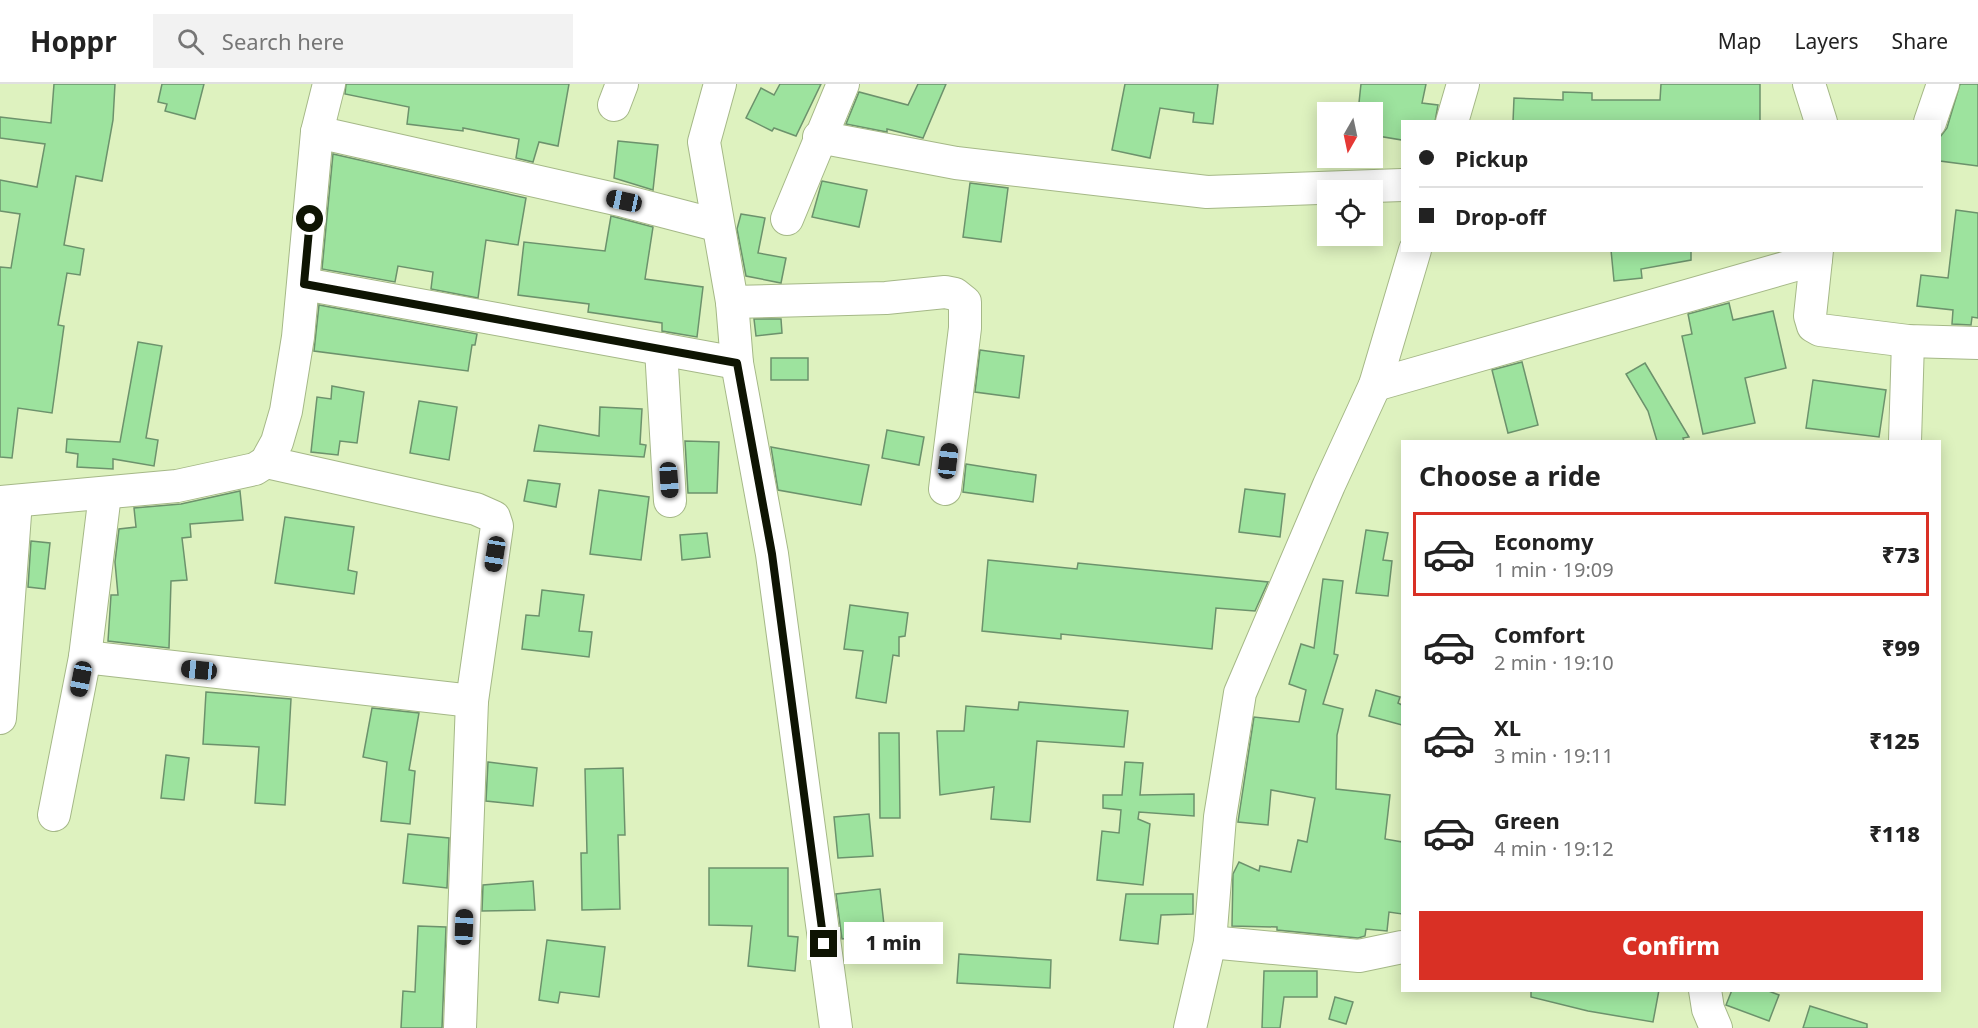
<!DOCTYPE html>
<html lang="en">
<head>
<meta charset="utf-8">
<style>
  :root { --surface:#fff; --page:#f2f2f2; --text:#222; --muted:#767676; --line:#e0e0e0; --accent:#d93025 }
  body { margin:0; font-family:"Noto Sans",sans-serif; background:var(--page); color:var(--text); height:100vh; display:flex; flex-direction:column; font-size:22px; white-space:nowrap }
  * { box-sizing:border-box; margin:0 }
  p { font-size:20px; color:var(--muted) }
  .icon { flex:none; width:33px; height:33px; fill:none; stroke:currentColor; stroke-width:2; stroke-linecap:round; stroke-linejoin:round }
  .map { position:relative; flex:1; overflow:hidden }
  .side { position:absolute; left:1401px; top:356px; width:540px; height:552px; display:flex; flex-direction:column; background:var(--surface); border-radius:0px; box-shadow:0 3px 15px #0003 }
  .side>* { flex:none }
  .banner { position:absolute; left:1401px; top:36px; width:540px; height:132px; border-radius:0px; box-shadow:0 3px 15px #0003; display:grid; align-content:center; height:132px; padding:0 18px; background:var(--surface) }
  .needle { width:39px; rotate:189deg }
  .fabs { position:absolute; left:1317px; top:18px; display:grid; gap:12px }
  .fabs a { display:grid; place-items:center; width:66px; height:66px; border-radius:0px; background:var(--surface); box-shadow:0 3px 15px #0003; font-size:30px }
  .end { position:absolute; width:27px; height:27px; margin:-14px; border:8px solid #0e1403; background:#fff; box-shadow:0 0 0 3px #fff }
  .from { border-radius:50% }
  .bubble { position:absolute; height:42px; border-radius:0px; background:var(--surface); box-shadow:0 3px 15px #0003; font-size:20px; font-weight:800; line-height:42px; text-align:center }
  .car { position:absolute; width:18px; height:36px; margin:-18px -9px; border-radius:8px; box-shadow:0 0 4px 2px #0007; background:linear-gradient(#222 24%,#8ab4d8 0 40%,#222 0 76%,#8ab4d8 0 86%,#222 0) }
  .banner b { display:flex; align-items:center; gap:21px; height:57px; font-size:22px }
  .banner b+b { border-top:2px solid var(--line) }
  .banner i { width:15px; height:15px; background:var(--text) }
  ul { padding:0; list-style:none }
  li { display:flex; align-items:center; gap:18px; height:84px; margin:0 12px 9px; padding:0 6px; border:3px solid transparent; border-radius:0px }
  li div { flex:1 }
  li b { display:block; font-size:22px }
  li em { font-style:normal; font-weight:800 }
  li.selected { border-color:var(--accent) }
  li>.icon { width:54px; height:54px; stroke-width:1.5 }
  h2 { padding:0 18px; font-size:27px; line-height:72px }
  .cta { display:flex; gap:12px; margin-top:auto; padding:12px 18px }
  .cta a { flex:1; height:69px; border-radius:0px; background:var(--accent); color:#fff; font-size:24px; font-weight:800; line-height:69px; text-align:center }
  header { display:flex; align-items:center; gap:36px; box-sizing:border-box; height:84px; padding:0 30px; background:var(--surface); border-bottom:2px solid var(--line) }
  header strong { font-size:28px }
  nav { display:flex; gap:33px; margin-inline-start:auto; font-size:21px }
  .search { width:420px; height:54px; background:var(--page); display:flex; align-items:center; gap:15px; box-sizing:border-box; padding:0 21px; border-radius:0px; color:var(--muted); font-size:22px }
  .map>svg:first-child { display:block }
</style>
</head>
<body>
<header>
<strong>Hoppr</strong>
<div class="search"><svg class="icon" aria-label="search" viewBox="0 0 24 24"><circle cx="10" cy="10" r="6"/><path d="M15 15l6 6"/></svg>Search here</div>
<nav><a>Map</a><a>Layers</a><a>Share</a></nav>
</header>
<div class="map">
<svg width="1978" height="944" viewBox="0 0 1978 944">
  <rect width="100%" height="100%" fill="#def2bf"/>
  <g fill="#9de39e" stroke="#6c926c" stroke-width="1.5">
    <path d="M54,0H115L113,36L102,97L76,92L64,161L84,165L80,191L67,189L58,241L64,242L52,329L18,324L12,374L0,373V183L11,184L20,130L0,127V96L37,103L45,60L0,54V33L51,39Z"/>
    <path d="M162,0H204L195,35L165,27L167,20L158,18Z"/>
    <path d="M346,0H569L558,62L539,58L533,78L516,74L519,55L463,44V47L407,40L409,23L345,10Z"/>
    <path d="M780,0H821L796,52L774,44L772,47L746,34L761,4L774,11Z"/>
    <path d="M918,0H946L923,54L887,45V48L846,40L859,8L908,21Z"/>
    <path d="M1125,0H1218L1213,40L1193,38L1194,29L1160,24L1150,74L1112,66Z"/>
    <path d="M1361,0H1426L1422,19L1438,21L1435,38H1402V56L1372,51V28H1358Z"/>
    <path d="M1661,0H1760V38H1513L1514,14L1563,16V8L1592,9V16H1660Z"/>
    <path d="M1960,0H1978V82L1940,77V53L1947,44Z"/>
    <path d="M618,57L658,61L653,106L614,94Z"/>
    <path d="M333,70L526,114L518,161L486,156L478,214L431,205L433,188L398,182L395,198L322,185Z"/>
    <path d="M822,97L867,106L859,143L812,133Z"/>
    <path d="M970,99L1008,104L1001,158L963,153Z"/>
    <path d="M1956,126L1978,129V234L1972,233L1971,241L1952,240L1953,226L1917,222L1921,191L1948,194Z"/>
    <path d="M741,130L765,134L758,169L786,174L781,199L746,192L737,145Z"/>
    <path d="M611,132L653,143L645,195L703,203L697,253L662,247V239L588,228L589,220L518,211L524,158L605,167Z"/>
    <path d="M1611,166H1691V176L1641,185L1642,194L1614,197Z"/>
    <path d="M1729,219L1733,236L1773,227L1786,284L1745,294L1755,339L1703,350L1682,252L1692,250L1688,230Z"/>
    <path d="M319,221L477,250L475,261H472L468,287L314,267Z"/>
    <path d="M754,235H781L782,249L756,252Z"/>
    <path d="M138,258L162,262L146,354L158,356L154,382L113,375V385L77,383L78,370L66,368L67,355L120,358Z"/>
    <path d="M980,266L1024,272L1019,314L975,308Z"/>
    <rect x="771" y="274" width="37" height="22"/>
    <path d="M1522,278L1538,341L1508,349L1492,286Z"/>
    <path d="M1645,279L1689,353L1683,354L1684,357H1657L1648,327L1626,290Z"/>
    <path d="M1813,296L1886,306L1879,353L1806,344Z"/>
    <path d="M332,302L364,308L357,359L340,357L338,371L311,368L317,313L331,315Z"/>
    <path d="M419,317L457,323L449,376L410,369Z"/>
    <path d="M600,323L642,325L640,360L646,361L644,373L534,367L539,341L599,352Z"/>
    <path d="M887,346L924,353L919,381L882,374Z"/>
    <path d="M685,357L719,358L717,409H688Z"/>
    <path d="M771,363L869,381L861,421L778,406Z"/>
    <path d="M966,380L1036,391L1033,418L963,408Z"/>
    <path d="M528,396L560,400L556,423L524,417Z"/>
    <path d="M1245,405L1285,410L1280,453L1239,448Z"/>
    <path d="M599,406L649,413L641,476L590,470Z"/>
    <path d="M240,407L243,436L190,440L191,453L182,454L187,496L171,497L169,564L108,557L111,511H118L115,478L119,445L136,443L134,424L181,420Z"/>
    <path d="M285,433L354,443L348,486L357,488L354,510L275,499Z"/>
    <path d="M1366,446L1388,449L1383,476L1392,477L1388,512L1356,509Z"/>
    <path d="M707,449L710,473L682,476L680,451Z"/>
    <path d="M31,457L50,459L45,505L28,503Z"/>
    <path d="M988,476L1077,485L1078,479L1268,498L1255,527L1216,524L1212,565L1061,550V555L982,547Z"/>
    <path d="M1323,495L1343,497L1334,570L1338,571L1323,620L1343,625L1337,651L1336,705L1390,711L1385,755L1402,758V830L1389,828L1387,847L1366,845L1365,852L1358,854L1277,846V843L1232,842L1233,790L1239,778L1259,787L1260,782L1291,788L1298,756L1307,758L1315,714L1271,706L1268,741L1238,738L1254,633L1299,638L1306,606L1289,600L1301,560L1314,564Z"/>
    <path d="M542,506L584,511L579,547L592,548L589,573L522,565L526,531L539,532Z"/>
    <path d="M850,521L908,529L905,552L899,553V572L893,571L886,619L856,614L863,567L844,565Z"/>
    <path d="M1376,606L1400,613L1398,619L1402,621V641L1369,632Z"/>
    <path d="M206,608L291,615L285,721L255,719L259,663L203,660Z"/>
    <path d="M1019,618L1128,627L1124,663L1037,657L1030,738L991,735L994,703L940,711L937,647H964L966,622L1018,626Z"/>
    <path d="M372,624L419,629L409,686L415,687L410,740L381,737L387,678L363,673Z"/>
    <path d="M879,649H899L900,734H880Z"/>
    <path d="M166,671L189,674L184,716L161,714Z"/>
    <path d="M488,678L537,684L533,722L486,717Z"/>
    <path d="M1125,678L1143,679L1140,711L1194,710V732L1139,728L1138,735L1150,740L1143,801L1097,796L1102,747L1119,749L1121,726L1103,724V711H1122Z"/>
    <path d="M623,684L625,751H618L620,825L582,826L581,769H587L585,685Z"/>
    <path d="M869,730L873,772L838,774L834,733Z"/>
    <path d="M408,750L449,754L447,804L403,799Z"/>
    <path d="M709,784H788V852L798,853L795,887L748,882L752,842L709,841Z"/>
    <path d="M533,797L535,826L482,827L483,801Z"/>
    <path d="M880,805L885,850L842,855L836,810Z"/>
    <path d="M1126,810H1193V830L1161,831L1158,860L1120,856Z"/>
    <path d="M418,842L446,843L442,944H401L403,907L415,908Z"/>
    <path d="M547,856L605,863L599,913L560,908L558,919L539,916Z"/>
    <path d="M959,870L1051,876L1050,904L957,899Z"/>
    <path d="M1264,887H1317V913H1284L1280,944H1262Z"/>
    <path d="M1531,906H1659L1653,938L1588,927L1531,913Z"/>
    <path d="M1732,906H1766L1779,911L1769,937L1726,921Z"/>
    <path d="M1335,913L1353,918L1346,940L1329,935Z"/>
    <path d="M1810,922L1867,940V944H1803Z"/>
  </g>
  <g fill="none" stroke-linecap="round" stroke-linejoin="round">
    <defs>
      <g id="minor">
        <path d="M720,0L704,58L732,218L737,279L772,470L836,944"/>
        <path d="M1809,0L1821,38"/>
        <path d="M614,21L622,0"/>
        <path d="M1452,38L1463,0"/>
        <path d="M1930,38L1943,0"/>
        <path d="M317,48L624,117L716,141"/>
        <path d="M819,53L956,79L1207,108L1402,101"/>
        <path d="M787,135L843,0"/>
        <path d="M1817,166L1810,232L1813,242L1820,246L1908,257L1978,259"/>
        <path d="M304,200L737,279"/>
        <path d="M732,218L886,214L945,208L955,210L965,218V244L945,405"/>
        <path d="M661,265L670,417"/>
        <path d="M1375,301L1816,175"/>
        <path d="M1905,357L1908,257"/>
        <path d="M266,378L476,425L494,433L497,442L472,617L460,944"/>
        <path d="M0,418L177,402L255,385L266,378L277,358L286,327L298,253L317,48L329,0"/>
        <path d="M85,573L472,617"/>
        <path d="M0,634L16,417"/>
        <path d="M54,731L85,573L105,410"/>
        <path d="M1210,858L1359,872L1402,863"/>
        <path d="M1705,906L1708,925L1716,944"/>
        <path d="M1190,944L1210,858L1220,733L1240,609L1329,401L1375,301L1415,166"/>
      </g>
    </defs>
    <use href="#minor" stroke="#a5b887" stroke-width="34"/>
    <use href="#minor" stroke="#fff" stroke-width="32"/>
  </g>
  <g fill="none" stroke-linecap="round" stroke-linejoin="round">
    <path stroke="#0e1403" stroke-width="8" d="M310,135L304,200L737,279L772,470L824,860"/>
  </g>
</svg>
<div class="fabs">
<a><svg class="needle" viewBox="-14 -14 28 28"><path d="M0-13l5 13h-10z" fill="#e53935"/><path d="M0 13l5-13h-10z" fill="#767676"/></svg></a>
<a><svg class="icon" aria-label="locate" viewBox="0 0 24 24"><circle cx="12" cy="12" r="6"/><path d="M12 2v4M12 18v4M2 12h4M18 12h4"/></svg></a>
</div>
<i class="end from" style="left:310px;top:135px"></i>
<i class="end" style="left:824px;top:860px"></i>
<div class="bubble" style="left:844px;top:838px;width:99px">1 min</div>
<i class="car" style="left:624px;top:117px;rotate:282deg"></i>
<i class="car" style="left:948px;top:377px;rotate:7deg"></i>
<i class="car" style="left:669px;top:396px;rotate:176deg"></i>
<i class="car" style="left:495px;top:470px;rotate:189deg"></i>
<i class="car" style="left:199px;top:586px;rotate:276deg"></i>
<i class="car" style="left:81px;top:595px;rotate:191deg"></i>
<i class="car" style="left:464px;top:843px;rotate:2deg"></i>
<div class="banner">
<b><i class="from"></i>Pickup</b>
<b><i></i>Drop-off</b>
</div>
<section class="side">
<h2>Choose a ride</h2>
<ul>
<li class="selected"><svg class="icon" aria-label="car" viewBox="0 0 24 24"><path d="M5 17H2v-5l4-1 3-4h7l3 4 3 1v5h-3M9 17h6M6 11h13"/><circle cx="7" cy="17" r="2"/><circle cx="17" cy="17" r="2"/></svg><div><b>Economy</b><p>1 min · 19:09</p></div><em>₹73</em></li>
<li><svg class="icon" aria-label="car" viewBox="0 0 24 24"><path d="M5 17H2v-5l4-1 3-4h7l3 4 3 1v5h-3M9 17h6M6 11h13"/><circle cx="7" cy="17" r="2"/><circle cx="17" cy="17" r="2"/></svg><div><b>Comfort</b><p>2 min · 19:10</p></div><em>₹99</em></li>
<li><svg class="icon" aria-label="car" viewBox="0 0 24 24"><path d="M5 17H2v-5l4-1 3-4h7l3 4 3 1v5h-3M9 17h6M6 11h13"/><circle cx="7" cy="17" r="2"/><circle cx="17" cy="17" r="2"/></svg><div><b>XL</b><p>3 min · 19:11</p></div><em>₹125</em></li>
<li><svg class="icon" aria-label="car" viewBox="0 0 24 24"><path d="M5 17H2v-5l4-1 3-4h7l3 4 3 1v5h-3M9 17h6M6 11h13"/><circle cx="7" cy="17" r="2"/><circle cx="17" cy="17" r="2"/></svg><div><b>Green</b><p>4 min · 19:12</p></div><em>₹118</em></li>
</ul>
<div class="cta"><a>Confirm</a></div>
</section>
</div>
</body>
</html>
